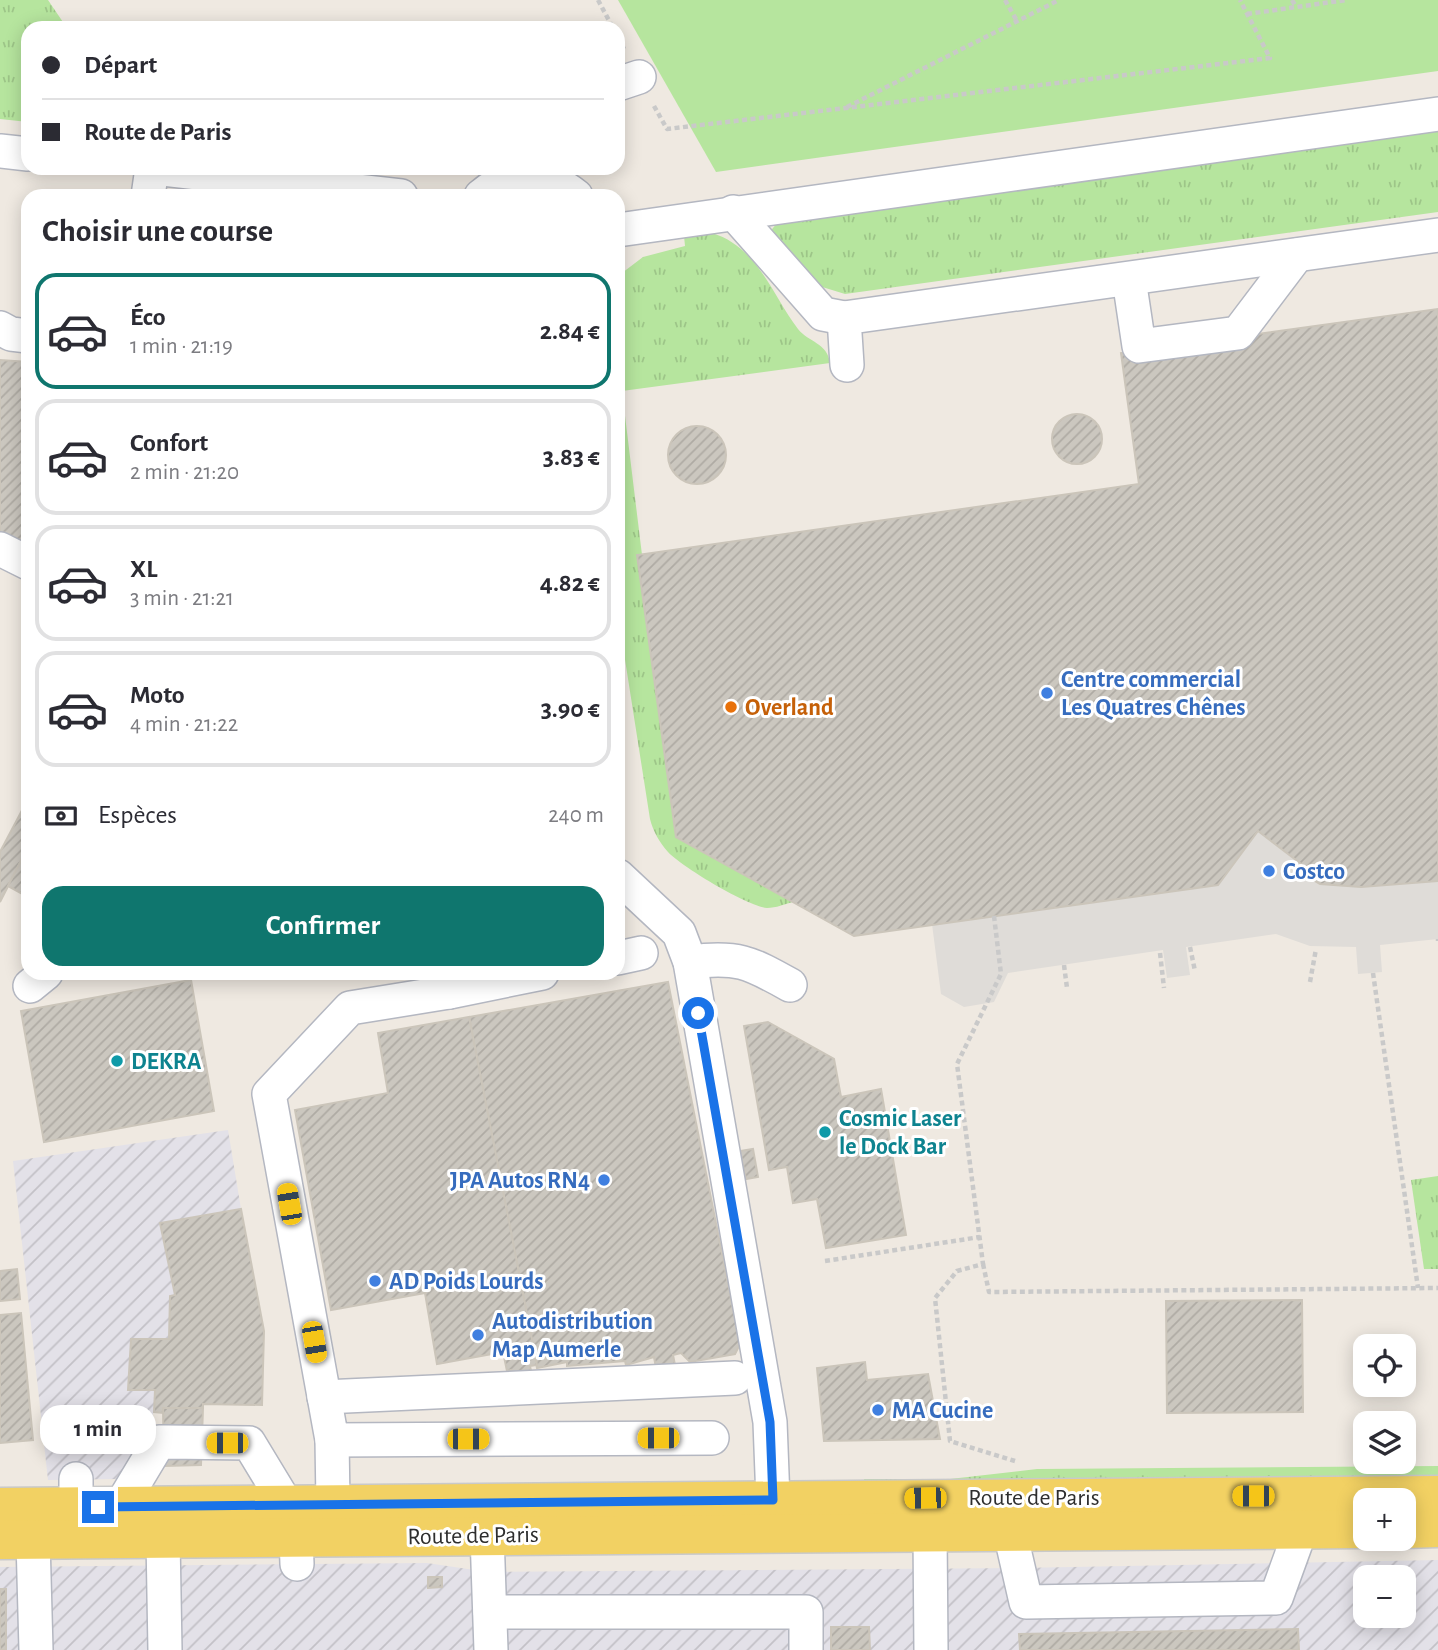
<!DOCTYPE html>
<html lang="fr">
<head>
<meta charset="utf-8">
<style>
  :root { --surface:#fff; --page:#f7f7f7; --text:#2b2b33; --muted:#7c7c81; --line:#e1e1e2; --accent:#0f766e }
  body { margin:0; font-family:"Alegreya Sans",sans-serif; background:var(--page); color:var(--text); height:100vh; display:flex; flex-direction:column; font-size:26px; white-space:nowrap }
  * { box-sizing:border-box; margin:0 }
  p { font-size:23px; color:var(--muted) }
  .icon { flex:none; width:38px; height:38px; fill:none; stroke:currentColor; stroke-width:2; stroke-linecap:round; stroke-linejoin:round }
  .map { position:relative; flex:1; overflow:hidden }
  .details { position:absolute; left:21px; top:189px; width:604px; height:791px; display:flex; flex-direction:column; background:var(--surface); border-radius:21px; box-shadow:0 4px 18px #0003 }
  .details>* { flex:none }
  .guide { position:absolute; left:21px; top:21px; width:604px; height:154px; border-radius:21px; box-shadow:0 4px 18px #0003; display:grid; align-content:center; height:154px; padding:0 21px; background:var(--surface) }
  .controls { position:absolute; left:1353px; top:1334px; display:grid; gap:14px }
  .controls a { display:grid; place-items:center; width:63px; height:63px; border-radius:14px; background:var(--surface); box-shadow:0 4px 18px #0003; font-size:35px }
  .end { position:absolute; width:32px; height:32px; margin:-16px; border:9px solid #1a73e8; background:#fff; box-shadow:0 0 0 4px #fff }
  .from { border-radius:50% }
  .bubble { position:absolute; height:49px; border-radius:21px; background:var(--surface); box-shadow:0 4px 18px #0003; font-size:23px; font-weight:700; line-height:49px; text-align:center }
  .car { position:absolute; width:21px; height:42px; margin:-21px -10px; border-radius:9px; box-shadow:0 0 5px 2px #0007; background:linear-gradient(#f5c518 24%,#345 0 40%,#f5c518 0 76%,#345 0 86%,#f5c518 0) }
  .guide b { display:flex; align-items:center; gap:24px; height:66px; font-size:26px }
  .guide b+b { border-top:2px solid var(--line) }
  .guide i { width:18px; height:18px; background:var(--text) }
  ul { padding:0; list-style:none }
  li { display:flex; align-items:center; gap:21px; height:116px; margin:0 14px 10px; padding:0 7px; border:4px solid var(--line); border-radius:21px }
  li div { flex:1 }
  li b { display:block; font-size:26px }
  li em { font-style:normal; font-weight:700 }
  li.selected { border-color:var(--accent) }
  li>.icon { width:63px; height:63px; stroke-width:1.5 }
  h2 { padding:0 21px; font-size:32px; line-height:84px }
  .pay { display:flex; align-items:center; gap:18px; height:77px; padding:0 21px; font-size:26px }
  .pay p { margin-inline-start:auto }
  .cta { display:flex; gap:14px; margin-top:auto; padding:14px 21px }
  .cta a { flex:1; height:80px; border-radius:21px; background:var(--accent); color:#fff; font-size:28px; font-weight:700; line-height:80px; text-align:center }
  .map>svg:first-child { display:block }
</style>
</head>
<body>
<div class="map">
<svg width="1438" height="1650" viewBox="0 0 1438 1650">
  <defs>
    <pattern id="industrial-furrows" width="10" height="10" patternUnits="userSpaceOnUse" patternTransform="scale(1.75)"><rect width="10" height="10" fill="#e3e1e8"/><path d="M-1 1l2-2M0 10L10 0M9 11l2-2" fill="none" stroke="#c3c1c7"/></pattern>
    <pattern id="grass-tufts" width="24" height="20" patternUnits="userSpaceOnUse" patternTransform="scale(1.75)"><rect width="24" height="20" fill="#b6e59e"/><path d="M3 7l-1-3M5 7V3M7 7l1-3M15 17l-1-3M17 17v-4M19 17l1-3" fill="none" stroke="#9dc588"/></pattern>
    <pattern id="building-hatch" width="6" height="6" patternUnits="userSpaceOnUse" patternTransform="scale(1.75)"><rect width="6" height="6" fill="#cbc7bf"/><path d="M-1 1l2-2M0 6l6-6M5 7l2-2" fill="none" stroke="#afaba4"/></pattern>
  </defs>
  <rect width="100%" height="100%" fill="#efe9e1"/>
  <g fill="url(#industrial-furrows)" fill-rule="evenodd">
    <path d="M228,1130L241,1209L161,1223L175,1295L170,1297L169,1339H131L128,1390H155L154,1412L118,1479L48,1480L13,1161Z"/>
    <path d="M1438,1560V1650H0V1567L427,1563L488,1572L1019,1568ZM1365,1577H1404V1615H1365Z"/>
  </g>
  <g fill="url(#grass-tufts)">
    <path d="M0,0H48L67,28H28V122L0,119Z"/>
    <path d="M1438,131V212L845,294L819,286L769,233L777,223Z"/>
    <path d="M712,233C758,247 772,295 798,329C809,343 827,342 830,363L622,391L642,555L637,556L676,837L793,902C785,904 776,908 767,908C747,906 682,867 668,852C659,842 653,831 650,819L618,615V276L643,257L685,246L684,236Z"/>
    <path d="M1438,1176V1269H1424L1411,1180Z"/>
    <path d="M1438,1466V1480L865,1485L864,1479H950L1037,1469Z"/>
  </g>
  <path fill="#b6e59e" d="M618,0H1438V71L716,172Z"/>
  <path fill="#dfdcd8" d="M1258,831L1309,870L1308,877L1320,884L1361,887L1438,881V939L1380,945L1382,972L1358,974L1356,947L1310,946L1276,934L1186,947L1190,975L1167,978L1163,950L1008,973L994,1002L964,1007L941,994L932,924L1218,885Z"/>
  <g fill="url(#building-hatch)" stroke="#cbc5ba" stroke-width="2">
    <path d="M1438,309V881L1361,887L1320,884L1308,877L1309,870L1258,831L1218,885L854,936L676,837L637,555L1139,484L1121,353Z"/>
    <path d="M0,360L28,362V545L0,536Z"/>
    <circle cx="1077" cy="439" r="25"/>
    <circle cx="697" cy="455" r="29"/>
    <path d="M28,799V847L0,902V852Z"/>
    <path d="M28,847V897L8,886Z"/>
    <path d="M191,980L214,1111L44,1142L21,1011Z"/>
    <path d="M668,982L740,1344L735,1354L690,1362L681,1353L673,1355L675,1365L656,1368L654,1357L626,1365L625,1361L567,1366V1362L537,1368L469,1017Z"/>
    <path d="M469,1017L537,1365L530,1366L532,1376L513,1379L511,1370L507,1371L503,1352L437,1364L425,1293L331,1310L295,1110L388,1093L378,1033Z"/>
    <path d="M768,1022L834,1059L841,1097L881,1089L906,1235L826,1248L817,1199L793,1203L787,1167L769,1170L744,1026Z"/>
    <path d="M753,1149L758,1177L746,1179L740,1151Z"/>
    <path d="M241,1209L264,1331L262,1405L203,1404V1408H163V1413L154,1412L155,1390H128L131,1339H169L170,1296L175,1295L160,1223Z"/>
    <path d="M17,1269L20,1299L0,1301V1271Z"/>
    <path d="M1302,1300L1303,1412L1167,1413L1166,1301Z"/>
    <path d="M21,1313L33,1440L0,1443V1315Z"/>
    <path d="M865,1362L867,1380L928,1374L940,1439L824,1441L817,1368Z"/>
    <path d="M163,1408H203L201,1465L164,1466Z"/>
    <path d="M428,1577H442V1587L428,1588Z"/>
    <rect x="0" y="1589" width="6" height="61"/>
    <path d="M831,1627H869L870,1650H831Z"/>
    <path d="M1298,1629L1299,1650H1020L1019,1634Z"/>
  </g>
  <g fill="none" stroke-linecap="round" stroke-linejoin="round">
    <defs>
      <g id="minor">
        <path d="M618,84L639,77"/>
        <path d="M0,151L28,154"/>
        <path d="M154,168L401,196"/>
        <path d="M148,196L152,168"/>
        <path d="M481,196C511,170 546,171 576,196"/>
        <path d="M733,212L823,314L844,318"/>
        <path d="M618,230L1438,114"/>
        <path d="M1129,279L1139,346L1238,333L1297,255"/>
        <path d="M0,328L11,334L28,336"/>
        <path d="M847,365L844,318L1438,235"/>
        <path d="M0,549L28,563"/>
        <path d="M618,876L679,933L690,962L770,1422L773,1500"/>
        <path d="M618,958L641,953"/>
        <path d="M690,962C737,956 749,962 790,985"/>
        <path d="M448,973L449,992L542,973"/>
        <path d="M30,986L46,973"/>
        <path d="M449,992L350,1008L269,1094L332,1440L712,1438"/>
        <path d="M324,1397L735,1378"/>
        <path d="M332,1440L333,1503"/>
        <path d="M76,1507V1479"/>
        <path d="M120,1507L159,1442H165L249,1443L286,1504"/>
        <path d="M930,1532L931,1650"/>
        <path d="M1010,1532L1026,1602L1276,1598L1301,1529"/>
        <path d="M487,1535L491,1650"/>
        <path d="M296,1537L297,1564"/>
        <path d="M163,1539L165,1650"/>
        <path d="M33,1540L36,1650"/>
        <path d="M490,1612H806V1650"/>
      </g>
      <g id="major">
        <path d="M0,1507L1438,1495"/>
        <path d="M1404,1529L1438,1528"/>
        <path d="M0,1540L1365,1529"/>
      </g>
    </defs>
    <use href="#minor" stroke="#b4b7c1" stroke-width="36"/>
    <use href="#major" stroke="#c9c9c9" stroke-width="41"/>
    <g stroke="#c9c9c9" stroke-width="4.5" stroke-dasharray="5 3.5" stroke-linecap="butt">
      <path d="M598,0L613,28"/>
      <path d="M1005,0L1017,21"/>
      <path d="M1292,0L1296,7"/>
      <path d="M1247,14L1346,0"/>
      <path d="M618,37L624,49"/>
      <path d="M654,106L667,129L1270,58L1240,0"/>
      <path d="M847,107L1059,0"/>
      <path d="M994,916L1001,974L957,1064L983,1264L957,1271L935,1298L950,1441L1015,1461"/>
      <path d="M1438,939V941"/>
      <path d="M1190,947L1195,971"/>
      <path d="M1160,953L1164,988"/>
      <path d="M1064,965L1067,988"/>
      <path d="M1373,973L1418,1288"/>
      <path d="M1310,982L1316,949"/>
      <path d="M825,1261L980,1237"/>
      <path d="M983,1264L989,1292L1438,1288"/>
    </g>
    <use href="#minor" stroke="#fff" stroke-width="33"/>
    <use href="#major" stroke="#f2d163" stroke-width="38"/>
  </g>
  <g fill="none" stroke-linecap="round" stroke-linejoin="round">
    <path stroke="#1a73e8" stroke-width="9" d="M98,1507L773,1500L770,1422L698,1013"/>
  </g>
  <g fill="#3f7fe0" stroke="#fff" stroke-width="2.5">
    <circle cx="1047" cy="693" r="7"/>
    <circle cx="1269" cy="871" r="7"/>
    <circle cx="604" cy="1180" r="7"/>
    <circle cx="375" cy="1281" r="7"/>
    <circle cx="478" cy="1335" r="7"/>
    <circle cx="878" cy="1410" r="7"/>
  </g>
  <circle fill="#e8710a" stroke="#fff" stroke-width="2.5" cx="731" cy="707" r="7"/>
  <g fill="#0f9aa8" stroke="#fff" stroke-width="2.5">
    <circle cx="117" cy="1061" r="7"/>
    <circle cx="825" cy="1132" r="7"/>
  </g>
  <g text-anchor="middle" stroke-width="6" stroke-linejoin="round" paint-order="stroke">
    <g font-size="24" font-weight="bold" fill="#366cbe" stroke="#fff" text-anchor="start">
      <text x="1061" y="687">Centre commercial<tspan x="1061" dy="28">Les Quatres Chênes</tspan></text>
      <text x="1283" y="879">Costco</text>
      <text x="590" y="1188" text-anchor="end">JPA Autos RN4</text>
      <text x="389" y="1289">AD Poids Lourds</text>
      <text x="492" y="1329">Autodistribution<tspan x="492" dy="28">Map Aumerle</tspan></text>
      <text x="892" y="1418">MA Cucine</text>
    </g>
    <g font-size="24" font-weight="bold" fill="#c56008" stroke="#fff" text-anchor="start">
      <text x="745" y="715">Overland</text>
    </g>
    <g font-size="24" font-weight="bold" fill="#0d838f" stroke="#fff" text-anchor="start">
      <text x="131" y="1069">DEKRA</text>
      <text x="839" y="1126">Cosmic Laser<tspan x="839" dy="28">le Dock Bar</tspan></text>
    </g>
    <g font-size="24" fill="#2e2e2e" stroke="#fff">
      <text x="1034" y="1505">Route de Paris</text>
      <text transform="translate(473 1535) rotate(-1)" y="8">Route de Paris</text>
    </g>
  </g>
</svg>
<div class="controls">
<a><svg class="icon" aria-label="locate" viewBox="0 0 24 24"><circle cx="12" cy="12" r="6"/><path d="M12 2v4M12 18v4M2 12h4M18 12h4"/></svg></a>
<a><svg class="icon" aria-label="layers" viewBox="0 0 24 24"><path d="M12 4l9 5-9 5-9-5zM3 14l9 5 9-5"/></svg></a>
<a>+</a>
<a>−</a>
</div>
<i class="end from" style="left:698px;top:1013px"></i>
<i class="end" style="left:98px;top:1507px"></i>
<div class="bubble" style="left:40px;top:1405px;width:116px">1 min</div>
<i class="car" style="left:289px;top:1204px;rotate:350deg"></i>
<i class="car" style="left:314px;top:1342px;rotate:170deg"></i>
<i class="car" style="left:658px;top:1438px;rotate:270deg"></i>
<i class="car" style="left:468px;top:1439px;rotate:90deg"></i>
<i class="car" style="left:227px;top:1443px;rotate:270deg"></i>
<i class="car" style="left:1253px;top:1496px;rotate:270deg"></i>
<i class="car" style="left:925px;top:1498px;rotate:269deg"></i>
<div class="guide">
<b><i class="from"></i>Départ</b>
<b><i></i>Route de Paris</b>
</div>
<section class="details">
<h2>Choisir une course</h2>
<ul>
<li class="selected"><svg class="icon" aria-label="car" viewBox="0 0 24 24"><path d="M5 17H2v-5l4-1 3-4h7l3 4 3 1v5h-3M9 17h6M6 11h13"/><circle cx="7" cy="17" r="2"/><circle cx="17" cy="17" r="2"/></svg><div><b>Éco</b><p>1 min · 21:19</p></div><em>2.84 €</em></li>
<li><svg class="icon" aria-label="car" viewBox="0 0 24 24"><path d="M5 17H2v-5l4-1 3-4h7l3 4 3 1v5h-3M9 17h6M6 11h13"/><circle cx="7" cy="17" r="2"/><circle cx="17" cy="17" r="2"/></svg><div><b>Confort</b><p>2 min · 21:20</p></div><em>3.83 €</em></li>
<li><svg class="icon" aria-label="car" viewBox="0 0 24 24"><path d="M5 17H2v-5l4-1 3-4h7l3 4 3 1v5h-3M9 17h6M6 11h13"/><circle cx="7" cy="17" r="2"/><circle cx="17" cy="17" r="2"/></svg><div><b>XL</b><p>3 min · 21:21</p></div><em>4.82 €</em></li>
<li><svg class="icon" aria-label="car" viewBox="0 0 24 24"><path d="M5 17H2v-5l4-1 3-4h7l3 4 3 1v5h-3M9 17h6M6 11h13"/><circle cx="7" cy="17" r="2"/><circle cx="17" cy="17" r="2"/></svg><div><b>Moto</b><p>4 min · 21:22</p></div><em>3.90 €</em></li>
</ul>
<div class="pay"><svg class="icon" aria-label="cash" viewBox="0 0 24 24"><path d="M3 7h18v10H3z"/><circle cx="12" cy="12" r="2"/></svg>Espèces<p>240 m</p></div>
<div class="cta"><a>Confirmer</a></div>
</section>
</div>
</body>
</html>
